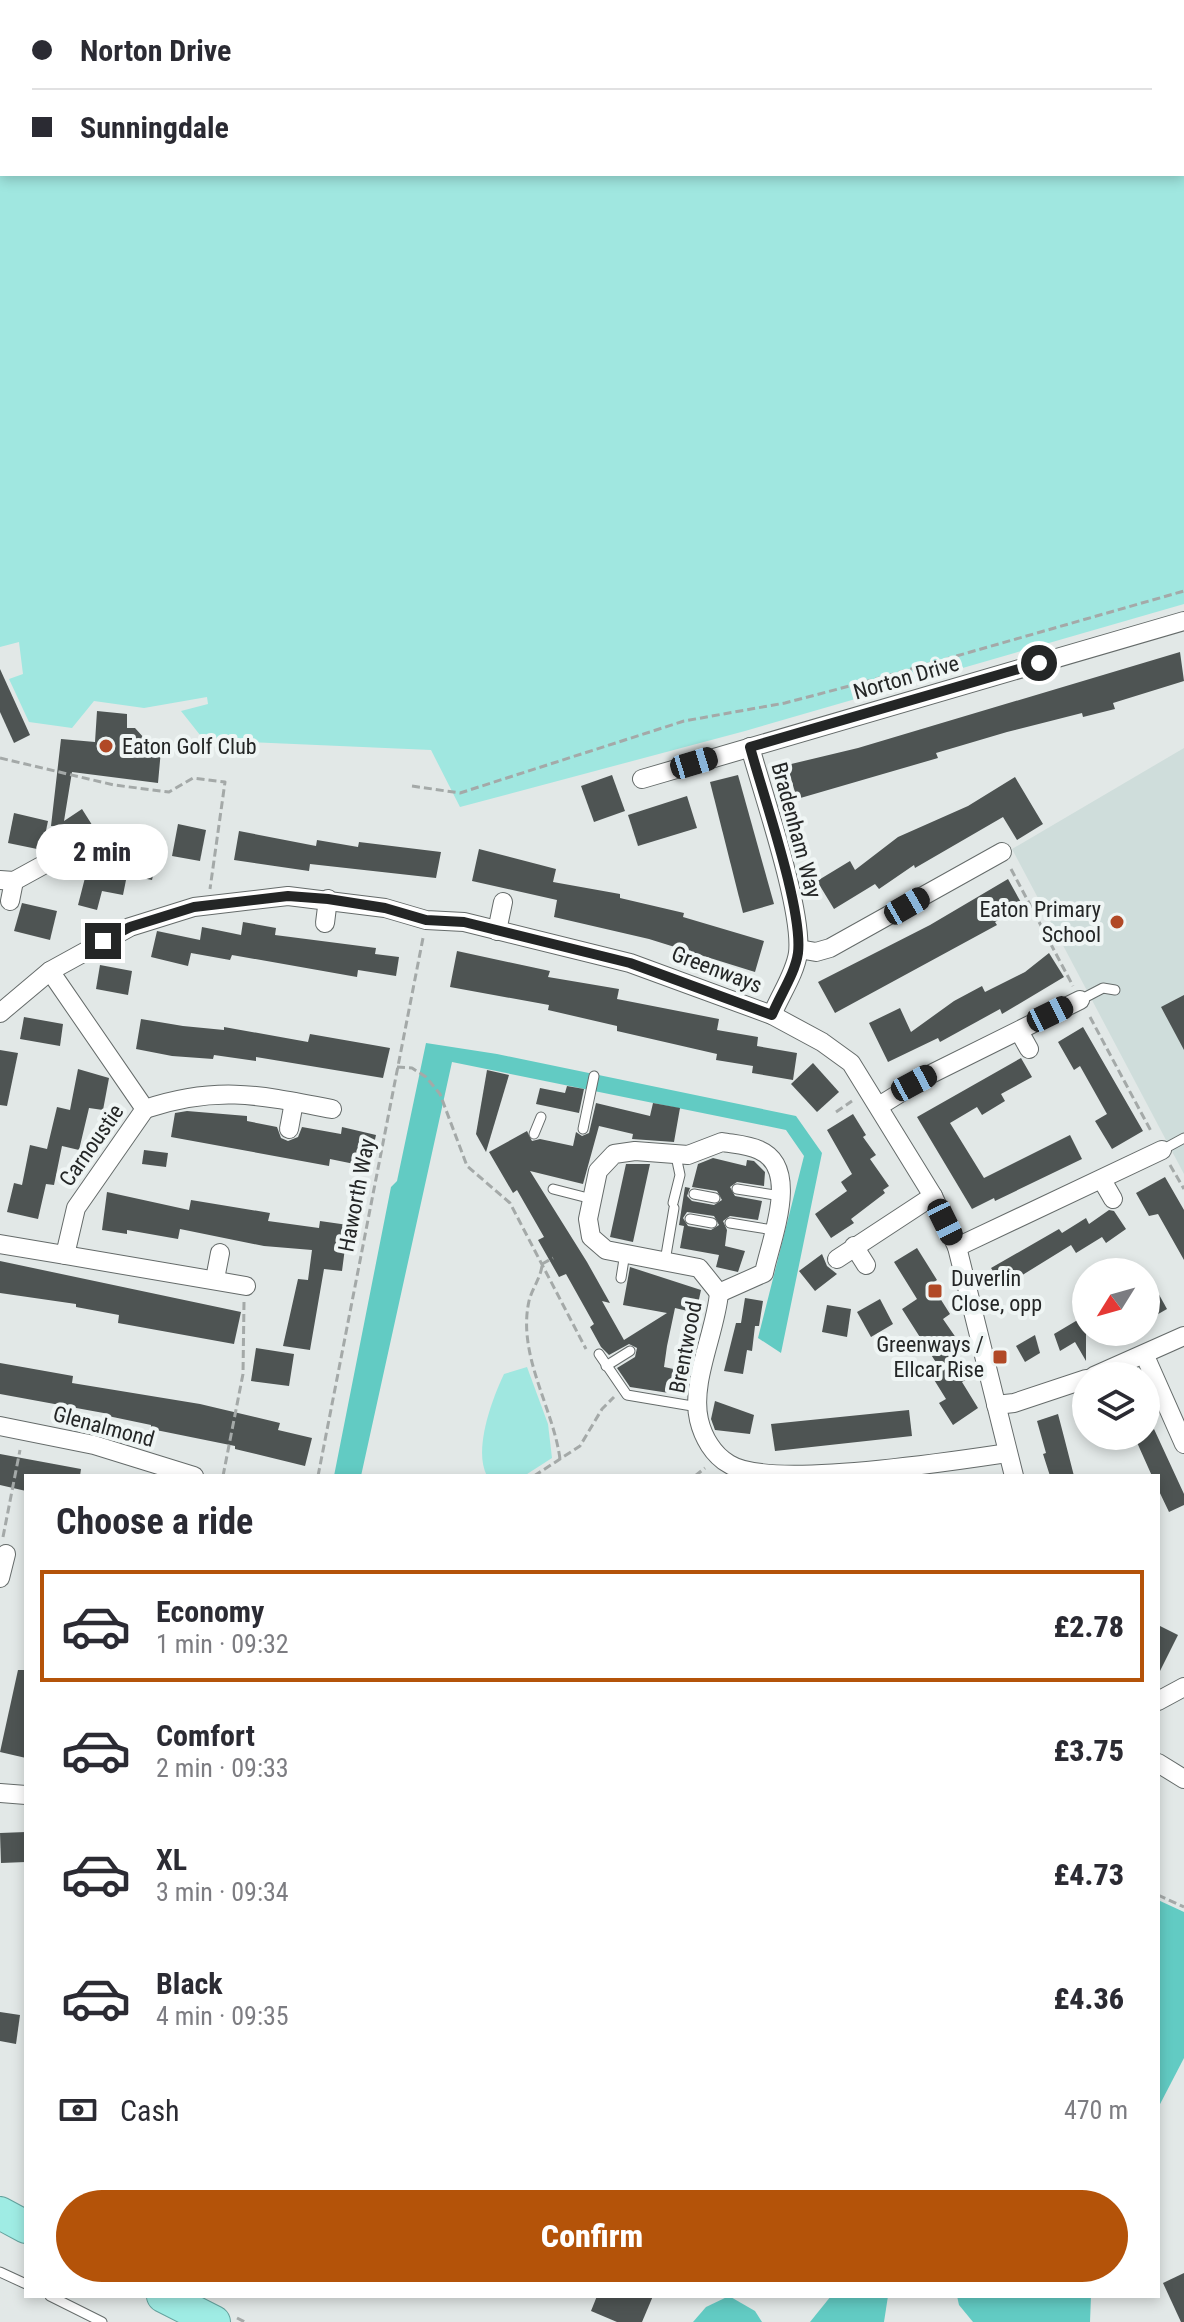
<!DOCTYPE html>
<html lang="en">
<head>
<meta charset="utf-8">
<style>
  :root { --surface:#fff; --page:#f7f7f7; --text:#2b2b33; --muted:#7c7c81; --line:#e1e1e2; --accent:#b45309 }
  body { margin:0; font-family:"Roboto Condensed",sans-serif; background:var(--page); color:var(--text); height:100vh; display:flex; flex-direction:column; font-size:30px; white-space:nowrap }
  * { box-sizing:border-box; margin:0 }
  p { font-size:26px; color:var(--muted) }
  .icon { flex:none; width:44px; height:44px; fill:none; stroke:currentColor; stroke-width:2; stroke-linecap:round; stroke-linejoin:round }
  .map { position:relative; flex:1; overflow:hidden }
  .drawer { position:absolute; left:24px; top:1474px; width:1136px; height:824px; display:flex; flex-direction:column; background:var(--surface); border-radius:0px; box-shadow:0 4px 12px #0003 }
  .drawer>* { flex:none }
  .guide { position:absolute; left:0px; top:0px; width:1184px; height:176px; box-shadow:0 4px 12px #0003; display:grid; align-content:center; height:176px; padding:0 32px; background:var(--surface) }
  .needle { width:52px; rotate:233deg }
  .controls { position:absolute; left:1072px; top:1258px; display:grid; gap:16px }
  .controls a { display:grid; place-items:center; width:88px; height:88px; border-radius:50%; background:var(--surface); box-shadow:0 4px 12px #0003; font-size:40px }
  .end { position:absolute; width:36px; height:36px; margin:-18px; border:10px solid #242626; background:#fff; box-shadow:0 0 0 4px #fff }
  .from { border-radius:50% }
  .bubble { position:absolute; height:56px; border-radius:28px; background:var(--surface); box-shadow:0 4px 12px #0003; font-size:26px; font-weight:800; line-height:56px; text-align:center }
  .car { position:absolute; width:24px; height:48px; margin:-24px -12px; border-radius:10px; box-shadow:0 0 6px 2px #0007; background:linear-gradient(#222 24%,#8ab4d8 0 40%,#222 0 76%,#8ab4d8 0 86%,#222 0) }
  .guide b { display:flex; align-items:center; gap:28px; height:76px; font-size:30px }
  .guide b+b { border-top:2px solid var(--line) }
  .guide i { width:20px; height:20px; background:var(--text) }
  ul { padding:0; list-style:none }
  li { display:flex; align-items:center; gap:24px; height:112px; margin:0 16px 12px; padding:0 16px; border:4px solid transparent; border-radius:0px }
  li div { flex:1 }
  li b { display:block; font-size:30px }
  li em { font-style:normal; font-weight:800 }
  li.active { border-color:var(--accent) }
  li>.icon { width:72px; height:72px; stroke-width:1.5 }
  h2 { padding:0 32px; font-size:36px; line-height:96px }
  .pay { display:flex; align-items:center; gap:20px; height:88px; padding:0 32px; font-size:30px }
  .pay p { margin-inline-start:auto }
  .primary-button { display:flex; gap:16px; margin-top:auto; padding:16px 32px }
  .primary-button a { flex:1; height:92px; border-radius:48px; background:var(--accent); color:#fff; font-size:32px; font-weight:800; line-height:92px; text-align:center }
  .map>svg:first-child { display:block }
</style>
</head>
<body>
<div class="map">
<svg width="1184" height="2322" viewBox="0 0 1184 2322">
  <rect width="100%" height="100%" fill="#e2e8e7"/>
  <path fill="#cfdddb" d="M1184,748V1174L1012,849Z"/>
  <g fill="#a0e7e0" fill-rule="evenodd">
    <path d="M0,0H1184V604L745,731L460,807L431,750L204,740L181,711L208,704L207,697L144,708L94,701L72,728L29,722L9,679L23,674L19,642L0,647ZM2,2H1182V174H2Z"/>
    <path d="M527,1367L548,1424L552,1458L524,1476H487C473,1450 492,1399 504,1374Z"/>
  </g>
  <g fill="#62cbc3">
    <path d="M426,1043L497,1054L796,1116L822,1153L781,1353L758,1338L804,1156L786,1130L452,1062L361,1476H334L391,1187L397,1181Z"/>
    <path d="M1158,1900L1184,1912V2058L1158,2108Z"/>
    <path d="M729,2296L755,2311L762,2322H693L706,2307Z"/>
    <path d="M831,2296H888L884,2322H810Z"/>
    <path d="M957,2296H1091L1090,2322H973L959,2305Z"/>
  </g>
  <g fill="#4e5453" fill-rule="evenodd">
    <path d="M1180,652L1184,681L1113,703L1115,709L1083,717L1082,713L1007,732L936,753L938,758L797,799L787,765L858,748Z"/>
    <path d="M0,669L30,735L14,743L0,712Z"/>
    <path d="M97,711L127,714V728H135L154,749L161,750L158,783L72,772L64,821L82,809L101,839L79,853L63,827L51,826L61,739L95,742Z"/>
    <path d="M612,775L625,811L594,822L581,786Z"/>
    <path d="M738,775L774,904L743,913L710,782Z"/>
    <path d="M1015,777L1043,824L1017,840L1003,817L915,868L914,865L879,889L875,884L834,909L817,881L850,861L855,870L898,837L968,806Z"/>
    <path d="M687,796L697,828L638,846L628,815Z"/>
    <path d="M14,813L48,821L42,850L8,843Z"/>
    <path d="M178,824L206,830L200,861L172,856Z"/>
    <path d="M239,831L316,846L317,840L358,847L359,842L441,852L436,878L310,864L309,871L234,860Z"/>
    <path d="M125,843L159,849L152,880L118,873Z"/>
    <path d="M479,849L556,869L553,882L620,894V898L684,913L683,917L764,941L755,972L649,939L554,917L557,900L472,881Z"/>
    <path d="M87,870L126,880L123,895L102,891L97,910L78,905Z"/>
    <path d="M1008,879L1023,906L995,922L997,925L835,1013L818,982L930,925Z"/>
    <path d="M22,903L57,911L50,940L14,931Z"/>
    <path d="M243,922L276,928L275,935L376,948L375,954L399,957L396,976L358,970L357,977L232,955L230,960L191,953L188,966L151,957L157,931L200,940L202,927L241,935Z"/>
    <path d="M457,951L550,971L548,977L619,989L617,999L719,1019L717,1030L758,1037L757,1046L797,1053L793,1080L752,1073L753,1066L716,1060L717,1054L617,1031V1026L548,1010L549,1005L450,987Z"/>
    <path d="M1049,953L1064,977L1002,1014L1000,1009L940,1042L938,1038L888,1062L869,1023L900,1008L911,1032L954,1001L982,986L985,992L1025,972Z"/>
    <path d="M100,965L132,971L128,995L96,989Z"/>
    <path d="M1184,995V1050L1161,1007Z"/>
    <path d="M24,1017L63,1024L60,1046L20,1039Z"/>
    <path d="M141,1019L183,1026L224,1030V1027L308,1042L310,1034L390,1048L383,1078L256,1057V1061L214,1055L213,1059L172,1056L136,1049Z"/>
    <path d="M1083,1027L1143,1131L1112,1149L1095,1121L1107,1114L1080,1066L1074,1070L1058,1042Z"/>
    <path d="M0,1050L18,1053L7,1106L0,1105Z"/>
    <path d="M1021,1058L1032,1077L1001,1094L1005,1101L982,1115L977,1107L950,1123L984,1178L1070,1135L1082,1159L995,1201L994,1198L972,1209L917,1117Z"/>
    <path d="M813,1063L839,1092L817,1112L791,1084Z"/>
    <path d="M78,1069L109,1078L103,1110L89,1108L79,1150L62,1146L54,1185L46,1184L38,1219L7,1212L14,1183L22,1185L30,1145L47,1149L57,1107L70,1110Z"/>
    <path d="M487,1070L509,1075L486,1152L476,1134Z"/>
    <path d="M567,1086L584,1089L579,1113L536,1104L540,1088L565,1093Z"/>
    <path d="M596,1103L650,1116L653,1103L680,1108L674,1142L632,1139L633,1134L599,1126L583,1184L530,1171L587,1262L610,1303L602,1301L624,1340L667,1313L623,1305L630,1267L701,1290L696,1313L675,1308L667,1346L664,1367L688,1372L682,1395L630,1387L617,1368L635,1357L637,1348L629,1344L609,1355L601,1347L590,1327L594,1324L566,1274L559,1277L538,1240L544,1237L517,1190L513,1193L489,1152L527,1131L532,1141L540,1139L573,1146L576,1132L582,1136L589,1133Z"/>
    <path d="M187,1111L247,1116V1121L277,1127L281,1138L288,1141L298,1137L302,1127L341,1134L342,1127L376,1135L369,1167L330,1159L329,1166L171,1137L175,1113Z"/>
    <path d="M853,1114L866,1135L863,1137L876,1155L870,1159L889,1186L883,1190L885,1193L851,1219L854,1223L831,1238L815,1214L847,1191L841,1182L852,1174L827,1130Z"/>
    <path d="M144,1150L168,1153L166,1167L142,1164Z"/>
    <path d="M713,1158L746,1166L747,1160L754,1161L765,1172L764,1186L737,1182L730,1187L735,1196L762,1201L758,1220L730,1216L723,1221L727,1230L725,1246L745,1251L738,1272L716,1267L719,1255L680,1248L684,1226L679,1225L685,1187L690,1188L687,1196L692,1201L714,1205L722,1200L717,1191L692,1187L698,1164ZM687,1212L714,1216L719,1225L711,1230L688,1226L683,1218Z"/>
    <path d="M626,1164H650L633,1242L610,1237Z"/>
    <path d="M1165,1177L1184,1210V1260L1158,1214L1149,1216L1136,1193Z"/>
    <path d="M107,1192L189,1210L191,1200L270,1213L268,1221L319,1228L320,1221L348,1225L342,1271L324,1269L310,1350L283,1346L298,1279L308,1280L312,1250L264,1246L180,1229L178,1239L127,1230V1234L102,1230Z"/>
    <path d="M1109,1210L1114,1211L1126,1229L1106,1243L1102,1237L1076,1253L1071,1245L1003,1287L991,1268L1059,1229L1062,1233L1086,1218L1089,1224Z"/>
    <path d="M917,1248L937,1280L931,1284L950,1314L943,1319L961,1345L950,1353L967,1379L962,1382L978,1408L953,1425L939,1403L946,1399L928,1370L937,1364L902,1309L917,1299L894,1262Z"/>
    <path d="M822,1254L827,1266L837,1274L815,1291L799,1271Z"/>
    <path d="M0,1261L241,1312L234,1344L118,1323L119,1315L76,1307V1304L0,1293Z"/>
    <path d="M1146,1271L1167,1309L1146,1321Z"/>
    <path d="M745,1298L763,1301L759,1326H755L752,1351L747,1350L743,1374L724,1371L736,1323H741Z"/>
    <path d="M880,1299L893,1324L871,1337L857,1312Z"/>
    <path d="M827,1305L851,1309L847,1337L822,1332Z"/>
    <path d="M1086,1315V1361L1075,1342L1060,1351L1054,1334Z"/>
    <path d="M1035,1335L1040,1353L1025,1362L1016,1346Z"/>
    <path d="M256,1348L294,1354L289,1386L251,1381Z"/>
    <path d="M0,1363L73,1376L72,1383L200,1404L280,1423L278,1430L312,1438L305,1466L235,1449V1446L151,1429V1425L108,1416L109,1414L0,1394Z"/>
    <path d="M715,1401L754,1415L750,1434L715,1430L711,1419Z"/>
    <path d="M909,1410L912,1436L775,1451L771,1424Z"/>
    <path d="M1058,1414L1064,1437L1074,1476H1050L1043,1454L1046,1453L1037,1421Z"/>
    <path d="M1154,1429L1184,1494V1505L1169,1512L1158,1489V1476H1152L1135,1438L1146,1436Z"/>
    <path d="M0,1454L81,1469L80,1476H26V1491L0,1485Z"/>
    <path d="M1158,1625L1178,1635L1158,1675Z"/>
    <path d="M18,1670H26V1758L0,1752Z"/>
    <path d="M26,1832V1862L1,1863L0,1833Z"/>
    <path d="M0,2012L20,2015L16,2044L0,2041Z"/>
    <path d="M1184,2273V2322H1181L1163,2283Z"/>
    <path d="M597,2296H653L642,2322H617L591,2311Z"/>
  </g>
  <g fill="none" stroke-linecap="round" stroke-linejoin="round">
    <defs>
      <g id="service">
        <path d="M1080,1000L1103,988L1115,990"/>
        <path d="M583,1129L594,1076"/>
        <path d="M534,1134L541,1117"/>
        <path d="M1162,1150L1184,1138"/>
        <path d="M553,1189L592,1199"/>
        <path d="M737,1189L781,1196"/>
        <path d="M694,1194L715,1198"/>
        <path d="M673,1203L680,1175L676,1156"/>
        <path d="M690,1219L712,1223"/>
        <path d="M730,1223L773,1230"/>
        <path d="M665,1261L674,1208"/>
        <path d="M621,1278L625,1253"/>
        <path d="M599,1354L627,1395L698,1407"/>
        <path d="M606,1366L630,1351"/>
        <path d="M0,2272L26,2284"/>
        <path d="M50,2296L102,2322"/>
      </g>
      <g id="minor">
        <path d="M750,747C763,794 803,910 798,953C795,974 780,995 772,1015"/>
        <path d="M642,779L1184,621"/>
        <path d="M0,880L14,881L10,901"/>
        <path d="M14,881L45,864"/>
        <path d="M325,923L328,899"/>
        <path d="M497,931L503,902"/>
        <path d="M799,949L816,952L830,948L1002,852"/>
        <path d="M50,971L145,1109C217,1085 260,1095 332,1109"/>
        <path d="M0,1013L50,971L130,927L194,907L288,896L385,908L426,920L464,922L630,963L772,1015L822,1042L851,1063L933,1196L957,1247L1014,1476"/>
        <path d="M1019,1031L1029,1049"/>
        <path d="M879,1106L931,1074L1080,1000"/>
        <path d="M289,1129L294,1102"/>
        <path d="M722,1142C733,1144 749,1145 759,1150C801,1168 771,1239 764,1273L719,1293L699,1268L606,1250L591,1237L588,1219L598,1171L614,1154L635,1151L688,1155Z"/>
        <path d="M1102,1180L1113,1199"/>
        <path d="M0,1244L65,1255L76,1208L145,1109"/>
        <path d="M854,1246L866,1265"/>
        <path d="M957,1247L1162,1150"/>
        <path d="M65,1255L246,1286"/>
        <path d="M837,1259L933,1196"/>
        <path d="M215,1279L220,1253"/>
        <path d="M719,1293C716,1331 690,1382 699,1420C703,1437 713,1455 729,1464C770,1490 953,1461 1007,1453"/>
        <path d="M1145,1356L1184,1444"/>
        <path d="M1094,1376L1184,1336"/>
        <path d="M996,1405L1014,1403L1086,1379"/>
        <path d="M0,1426L94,1445L194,1476"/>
        <path d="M0,1578L6,1554"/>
        <path d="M1158,1701L1184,1687"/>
        <path d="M1158,1763L1184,1779"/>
        <path d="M0,1793L26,1795"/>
      </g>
      <g id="trunk">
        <path d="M0,2213L26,2227"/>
        <path d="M163,2296L214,2322"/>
      </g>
    </defs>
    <use href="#service" stroke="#656b6a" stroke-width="11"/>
    <use href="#minor" stroke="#656b6a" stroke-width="20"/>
    <use href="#trunk" stroke="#64a39e" stroke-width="34"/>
    <g stroke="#a4a9a8" stroke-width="3" stroke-dasharray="8 4" stroke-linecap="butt">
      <path d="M0,758L114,785L169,792L193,778L225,782L210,889"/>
      <path d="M412,786L460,793L684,721L785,703L876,679L1184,591"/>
      <path d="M1011,869L1073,986"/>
      <path d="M1090,1017L1152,1133"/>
      <path d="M397,1067L412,1068L426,1077L440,1094L467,1166L510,1203L586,1349"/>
      <path d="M836,1112L852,1101"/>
      <path d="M1170,1165L1184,1189"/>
      <path d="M542,1264L553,1258"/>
      <path d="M542,1266C540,1279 532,1289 529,1301C517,1355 553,1407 560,1459"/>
      <path d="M223,1476L243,1374L244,1302"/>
      <path d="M318,1476L423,938"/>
      <path d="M534,1476L580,1446L602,1409L614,1397"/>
      <path d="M695,1476L705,1468"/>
      <path d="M3,1537L20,1450"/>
      <path d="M1158,1895L1184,1907"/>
      <path d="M237,2318L245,2322"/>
    </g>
    <use href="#service" stroke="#fff" stroke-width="9"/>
    <use href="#minor" stroke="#fff" stroke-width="18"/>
    <use href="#trunk" stroke="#9fece4" stroke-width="32"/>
  </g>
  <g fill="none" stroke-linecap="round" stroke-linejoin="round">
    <path stroke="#242626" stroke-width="10" d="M103,941L130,927L194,907L288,896L328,899L385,908L426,920L464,922L630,963L772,1015C780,995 795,974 798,953C803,909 763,795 750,747L1039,663"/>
  </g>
  <g fill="#b14926" stroke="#eff5f4" stroke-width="3">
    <circle cx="106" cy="746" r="8"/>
    <circle cx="1117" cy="922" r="8"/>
    <rect x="927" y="1283" width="16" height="16" rx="4"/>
    <rect x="992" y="1349" width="16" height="16" rx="4"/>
  </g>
  <g text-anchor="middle" stroke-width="8" stroke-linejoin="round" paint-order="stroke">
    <g font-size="22" fill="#242626" stroke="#eff5f4">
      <text transform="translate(906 677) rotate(-16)" y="8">Norton Drive</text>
      <text transform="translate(797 830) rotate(75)" y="8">Bradenham Way</text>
      <text transform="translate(717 969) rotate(21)" y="8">Greenways</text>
      <text transform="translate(91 1145) rotate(-55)" y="8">Carnoustie</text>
      <text transform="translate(356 1195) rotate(-79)" y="8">Haworth Way</text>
      <text transform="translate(685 1347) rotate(-79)" y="8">Brentwood</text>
      <text transform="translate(104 1426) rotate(15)" y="8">Glenalmond</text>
    </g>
    <g font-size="22" fill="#242626" stroke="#eff5f4" text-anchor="start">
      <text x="122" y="754">Eaton Golf Club</text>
      <text x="1101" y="917" text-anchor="end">Eaton Primary<tspan x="1101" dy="25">School</tspan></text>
      <text x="951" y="1286">Duverlin<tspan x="951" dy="25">Close, opp</tspan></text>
      <text x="984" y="1352" text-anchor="end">Greenways /<tspan x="984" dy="25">Ellcar Rise</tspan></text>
    </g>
  </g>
</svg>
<div class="controls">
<a><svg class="needle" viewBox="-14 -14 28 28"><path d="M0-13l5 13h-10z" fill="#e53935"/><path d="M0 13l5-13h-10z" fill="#7c7c81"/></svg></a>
<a><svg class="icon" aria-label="layers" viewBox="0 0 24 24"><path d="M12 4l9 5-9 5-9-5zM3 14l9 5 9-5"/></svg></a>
</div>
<i class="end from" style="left:1039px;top:663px"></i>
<i class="end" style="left:103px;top:941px"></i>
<div class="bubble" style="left:36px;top:824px;width:132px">2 min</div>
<i class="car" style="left:694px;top:763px;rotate:73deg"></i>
<i class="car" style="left:907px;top:906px;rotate:60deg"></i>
<i class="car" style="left:1050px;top:1014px;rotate:64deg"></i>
<i class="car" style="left:914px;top:1083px;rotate:62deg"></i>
<i class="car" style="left:945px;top:1222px;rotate:154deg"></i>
<div class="guide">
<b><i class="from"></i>Norton Drive</b>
<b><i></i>Sunningdale</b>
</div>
<section class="drawer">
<h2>Choose a ride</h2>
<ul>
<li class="active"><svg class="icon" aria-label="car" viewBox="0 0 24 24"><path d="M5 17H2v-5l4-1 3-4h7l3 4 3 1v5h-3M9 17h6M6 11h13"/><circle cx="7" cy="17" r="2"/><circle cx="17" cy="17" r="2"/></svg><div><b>Economy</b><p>1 min · 09:32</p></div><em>£2.78</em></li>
<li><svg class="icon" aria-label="car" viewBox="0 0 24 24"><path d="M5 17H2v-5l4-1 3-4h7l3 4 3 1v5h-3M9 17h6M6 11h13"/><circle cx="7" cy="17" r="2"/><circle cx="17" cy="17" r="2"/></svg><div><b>Comfort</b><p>2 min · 09:33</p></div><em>£3.75</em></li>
<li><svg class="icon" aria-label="car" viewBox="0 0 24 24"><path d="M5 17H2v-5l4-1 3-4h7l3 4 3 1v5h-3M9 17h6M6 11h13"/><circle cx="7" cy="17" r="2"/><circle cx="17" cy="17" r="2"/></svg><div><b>XL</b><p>3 min · 09:34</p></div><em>£4.73</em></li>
<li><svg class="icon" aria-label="car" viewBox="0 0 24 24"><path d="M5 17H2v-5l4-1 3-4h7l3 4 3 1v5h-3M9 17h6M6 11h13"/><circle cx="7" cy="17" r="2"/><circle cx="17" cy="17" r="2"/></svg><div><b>Black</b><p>4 min · 09:35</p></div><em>£4.36</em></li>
</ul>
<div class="pay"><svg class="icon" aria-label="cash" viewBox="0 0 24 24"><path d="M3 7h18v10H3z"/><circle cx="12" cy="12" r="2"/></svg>Cash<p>470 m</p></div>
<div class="primary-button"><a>Confirm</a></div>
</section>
</div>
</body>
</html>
